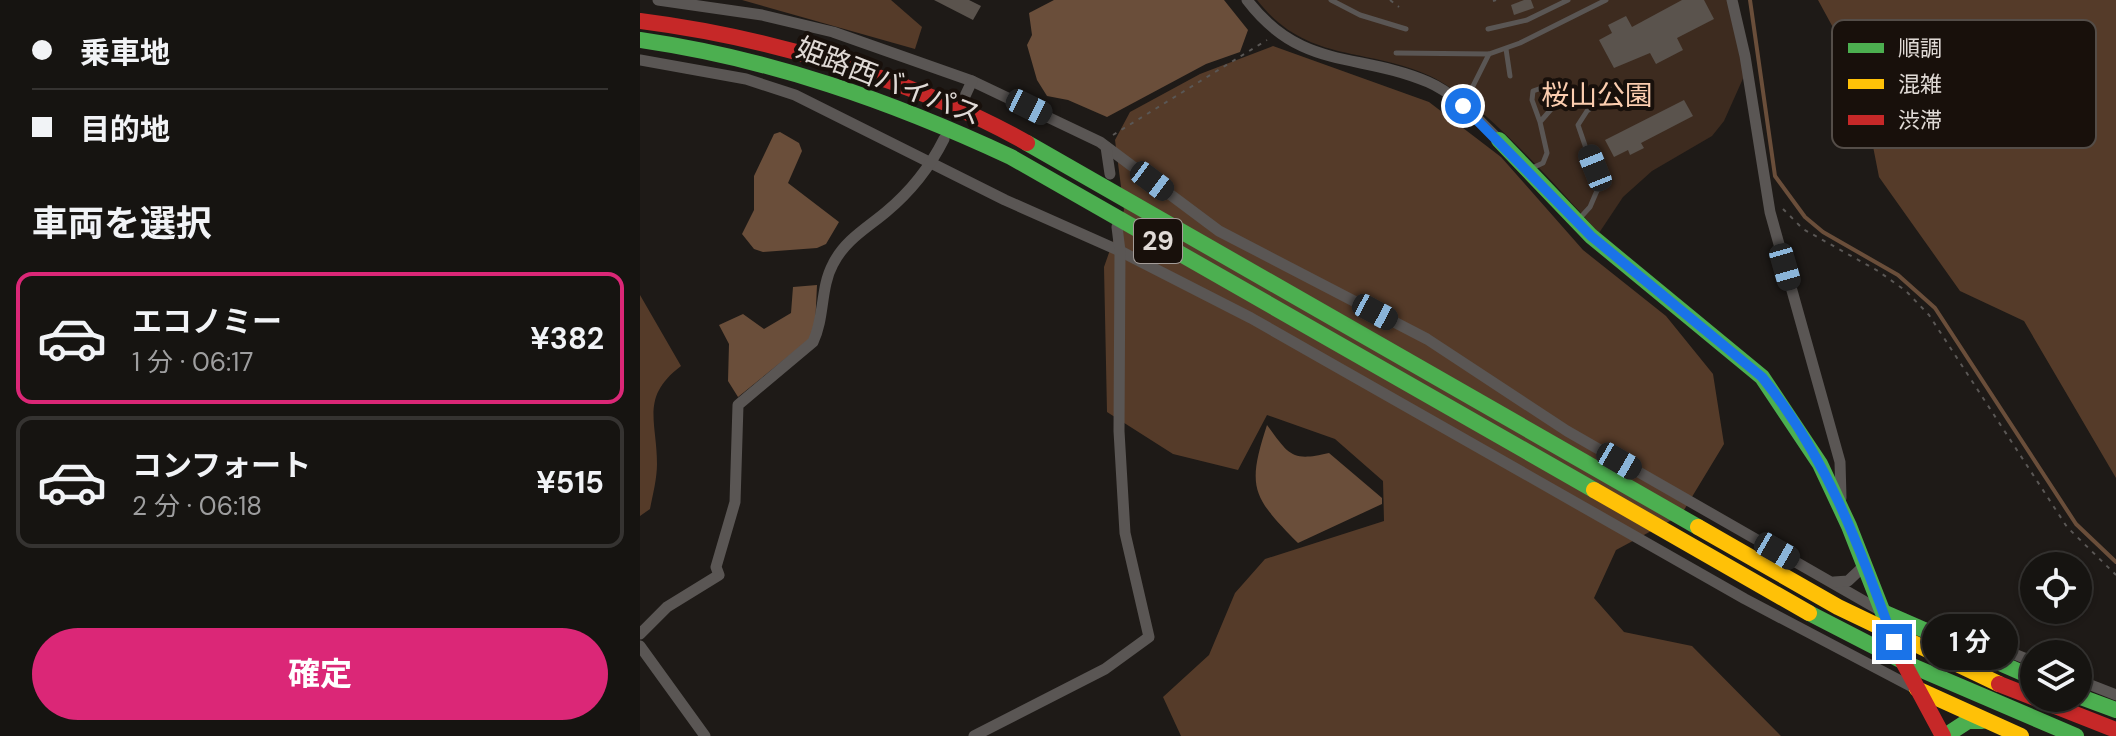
<!DOCTYPE html>
<html lang="ja">
<head>
<meta charset="utf-8">
<style>
  :root { --surface:#161411; --page:#23211f; --text:#f1f3f6; --muted:#9e9e9f; --line:#353331; --accent:#db2777 }
  body { margin:0; font-family:"DM Sans","Noto Sans JP",sans-serif; background:var(--page); color:var(--text); height:100vh; display:flex; flex-direction:column; font-size:30px; white-space:nowrap }
  * { box-sizing:border-box; margin:0 }
  p { font-size:26px; color:var(--muted) }
  .icon { flex:none; width:44px; height:44px; fill:none; stroke:currentColor; stroke-width:2; stroke-linecap:round; stroke-linejoin:round }
  .map { position:relative; flex:1; overflow:hidden }
  .side { display:flex; flex-direction:column; background:var(--surface); width:640px }
  .side>* { flex:none }
  .guide { display:grid; align-content:center; height:176px; padding:0 32px; background:var(--surface) }
  .fabs { position:absolute; left:1380px; top:552px; display:grid; gap:16px }
  .fabs a { display:grid; place-items:center; width:72px; height:72px; border-radius:50%; background:var(--surface); box-shadow:0 2px 6px #0004,0 0 0 2px var(--line); font-size:40px }
  .end { position:absolute; width:36px; height:36px; margin:-18px; border:10px solid #1a73e8; background:#fff; box-shadow:0 0 0 4px #fff }
  .from { border-radius:50% }
  .bubble { position:absolute; height:56px; border-radius:28px; background:var(--surface); box-shadow:0 2px 6px #0004,0 0 0 2px var(--line); font-size:26px; font-weight:700; line-height:56px; text-align:center }
  .car { position:absolute; width:24px; height:48px; margin:-24px -12px; border-radius:10px; box-shadow:0 0 6px 2px #0007; background:linear-gradient(#222 24%,#8ab4d8 0 40%,#222 0 76%,#8ab4d8 0 86%,#222 0) }
  .guide b { display:flex; align-items:center; gap:28px; height:76px; font-size:30px }
  .guide b+b { border-top:2px solid var(--line) }
  .guide i { width:20px; height:20px; background:var(--text) }
  ul { padding:0; list-style:none }
  li { display:flex; align-items:center; gap:24px; height:132px; margin:0 16px 12px; padding:0 16px; border:4px solid var(--line); border-radius:16px }
  li div { flex:1 }
  li b { display:block; font-size:30px }
  li em { font-style:normal; font-weight:700 }
  li.current { border-color:var(--accent) }
  li>.icon { width:72px; height:72px; stroke-width:1.5 }
  h2 { padding:0 32px; font-size:36px; line-height:96px }
  .button { display:flex; gap:16px; margin-top:auto; padding:16px 32px }
  .button a { flex:1; height:92px; border-radius:48px; background:var(--accent); color:#fff; font-size:32px; font-weight:700; line-height:92px; text-align:center }
  main { display:flex; flex:1; min-height:0 }
  .map>svg:first-child { display:block }
</style>
</head>
<body>
<main>
<section class="side">
<div class="guide">
<b><i class="from"></i>乗車地</b>
<b><i></i>目的地</b>
</div>
<h2>車両を選択</h2>
<ul>
<li class="current"><svg class="icon" aria-label="car" viewBox="0 0 24 24"><path d="M5 17H2v-5l4-1 3-4h7l3 4 3 1v5h-3M9 17h6M6 11h13"/><circle cx="7" cy="17" r="2"/><circle cx="17" cy="17" r="2"/></svg><div><b>エコノミー</b><p>1 分 · 06:17</p></div><em>¥382</em></li>
<li><svg class="icon" aria-label="car" viewBox="0 0 24 24"><path d="M5 17H2v-5l4-1 3-4h7l3 4 3 1v5h-3M9 17h6M6 11h13"/><circle cx="7" cy="17" r="2"/><circle cx="17" cy="17" r="2"/></svg><div><b>コンフォート</b><p>2 分 · 06:18</p></div><em>¥515</em></li>
</ul>
<div class="button"><a>確定</a></div>
</section>
<div class="map">
<svg width="1476" height="736" viewBox="0 0 1476 736">
  <rect width="100%" height="100%" fill="#1e1a17"/>
  <path fill="#3d2b1f" d="M617,0H1088L1105,74L1084,121L1072,136L1012,171L983,197L959,233C921,191 839,98 790,76C725,46 667,64 617,0Z"/>
  <g fill="#553b29">
    <path d="M102,0H251L282,27L275,49Z"/>
    <path d="M1178,0H1476V478L1384,321L1320,291L1239,177L1230,131L1277,114L1260,72L1196,33Z"/>
    <path d="M633,46L789,102L861,157L943,250L1026,316L1073,374L1084,444L1041,515L976,550L954,598L984,632L1052,646L1141,736H541L523,697L569,655L595,593L625,559L744,521L743,481L695,439L627,415L598,470L533,454L467,412L464,267L484,210L475,140L490,112L560,74Z"/>
    <path d="M0,295L41,366C0,397 17,421 17,464C17,478 13,494 10,509L0,516Z"/>
  </g>
  <g fill="#6a4e3a">
    <path d="M414,0H584L608,30L600,52L566,64L467,117L428,100L407,96L397,80L387,45L392,35L389,13Z"/>
    <path d="M140,132L159,143L162,151L148,183L199,222L186,244L177,248L123,252L114,249L102,234L114,210V176L134,134Z"/>
    <path d="M177,285L175,328L171,338L98,397L88,381L89,344L79,325L103,314L124,329L151,313L153,287Z"/>
    <path d="M627,425C649,455 651,462 689,453L742,498V504L658,543C613,497 606,489 627,425Z"/>
  </g>
  <g fill="none" stroke-linecap="round" stroke-linejoin="round">
    <path stroke="#6a4e3a" stroke-width="4" d="M1110,0L1135,176L1165,217L1183,232L1258,275L1295,308L1436,524L1476,562"/>
  </g>
  <g fill="#5a534d">
    <path d="M294,0H329L341,6L333,20Z"/>
    <path d="M884,0H891L894,8L874,15L871,5Z"/>
    <path d="M1042,0H1064L1074,19L1037,38L1043,50L1016,64L1010,53L974,68L959,40L972,33L968,25L986,16L992,27Z"/>
    <path d="M1044,100L1053,116L1001,143L1004,148L990,155L988,150L974,157L965,140Z"/>
  </g>
  <g fill="none" stroke-linecap="round" stroke-linejoin="round">
    <g stroke="#5a5755" stroke-width="2" stroke-dasharray="4 6" stroke-linecap="butt">
      <path d="M750,0L759,7"/>
      <path d="M853,1L856,0"/>
      <path d="M473,135L627,40"/>
      <path d="M1143,209L1163,229L1238,271L1266,291L1289,315L1427,527L1476,575"/>
    </g>
    <g stroke="#5a5654" stroke-width="5">
      <path d="M691,0L720,15L766,29"/>
      <path d="M848,29L887,20L928,0"/>
      <path d="M866,49L870,76"/>
      <path d="M756,53L849,54L880,43L966,0"/>
      <path d="M823,106L849,54"/>
      <path d="M892,168L903,163L907,153L900,122L920,99L910,85L893,91L892,100L900,122"/>
      <path d="M939,219L950,207L959,186L938,125L947,111L963,100"/>
    </g>
    <g stroke="#5a5654" stroke-width="11">
      <path d="M18,0L122,15L193,32L332,81L460,142L579,231L787,339L927,431L1243,612"/>
      <path d="M607,0C661,71 718,52 788,82C816,94 838,120 859,140"/>
      <path d="M1092,0L1105,56L1130,212L1200,462L1201,498"/>
      <path d="M0,60L106,79L155,95L365,200L480,251L611,318L1105,599L1276,689"/>
      <path d="M325,96L332,81"/>
      <path d="M466,147L470,174"/>
      <path d="M1194,582L1208,581L1225,565"/>
      <path d="M1297,631L1319,632L1394,662"/>
      <path d="M0,634L27,607L79,575L76,567L95,502L98,405L173,342C185,317 180,288 193,264C205,240 227,228 246,212C270,192 290,167 304,139"/>
      <path d="M0,646L65,736"/>
      <path d="M1438,680L1476,695"/>
      <path d="M334,736L465,669L509,637L485,533L479,431L480,251L477,227"/>
    </g>
    <g stroke="#4caf50" stroke-width="16">
      <path d="M0,40C131,59 251,101 371,157L954,490"/>
      <path d="M859,140L951,236L1122,377L1180,464L1209,526L1247,623"/>
      <path d="M387,143L1058,527"/>
      <path d="M1243,612L1394,678"/>
      <path d="M1169,613L1270,665L1436,736"/>
      <path d="M1438,696L1476,710"/>
      <path d="M1305,736L1328,721H1342"/>
    </g>
    <g stroke="#ffc107" stroke-width="16">
      <path d="M954,490L1169,613"/>
      <path d="M1058,527L1198,607L1359,684"/>
      <path d="M1277,689L1381,736"/>
    </g>
    <g stroke="#c62828" stroke-width="16">
      <path d="M0,21C126,37 276,80 387,143"/>
      <path d="M1260,656L1303,736"/>
      <path d="M1359,684L1476,730"/>
    </g>
  </g>
  <g fill="none" stroke-linecap="round" stroke-linejoin="round">
    <path stroke="#1a73e8" stroke-width="10" d="M823,106L951,236L1122,377C1187,457 1219,546 1254,642"/>
  </g>
  <g text-anchor="middle" stroke-width="8" stroke-linejoin="round" paint-order="stroke">
    <rect fill="#18100b" stroke="#a49d99" stroke-width="2" x="494" y="219" width="48" height="44" rx="6"/>
    <g font-size="26" font-weight="bold" fill="#e0dad6">
      <text x="518" y="250">29</text>
    </g>
    <g font-size="28" fill="#e0dad6" stroke="#18100b">
      <text transform="translate(249 81) rotate(21)" y="10">姫路西バイパス</text>
    </g>
    <g font-size="28" fill="#fbcdaf" stroke="#18100b">
      <text x="957" y="105">桜山公園</text>
    </g>
  </g>
  <rect x="1192" y="20" width="264" height="128" rx="12" fill="#18100b" stroke="#544d48" stroke-width="2"/>
  <rect x="1208" y="43" width="36" height="10" fill="#4caf50"/>
  <rect x="1208" y="79" width="36" height="10" fill="#ffc107"/>
  <rect x="1208" y="115" width="36" height="10" fill="#c62828"/>
  <g font-size="22" fill="#e0dad6">
    <text x="1258" y="56">順調</text>
    <text x="1258" y="92">混雑</text>
    <text x="1258" y="128">渋滞</text>
  </g>
</svg>
<div class="fabs">
<a><svg class="icon" aria-label="locate" viewBox="0 0 24 24"><circle cx="12" cy="12" r="6"/><path d="M12 2v4M12 18v4M2 12h4M18 12h4"/></svg></a>
<a><svg class="icon" aria-label="layers" viewBox="0 0 24 24"><path d="M12 4l9 5-9 5-9-5zM3 14l9 5 9-5"/></svg></a>
</div>
<i class="end from" style="left:823px;top:106px"></i>
<i class="end" style="left:1254px;top:642px"></i>
<div class="bubble" style="left:1282px;top:614px;width:96px">1 分</div>
<i class="car" style="left:389px;top:107px;rotate:116deg"></i>
<i class="car" style="left:955px;top:168px;rotate:338deg"></i>
<i class="car" style="left:512px;top:181px;rotate:127deg"></i>
<i class="car" style="left:1145px;top:267px;rotate:164deg"></i>
<i class="car" style="left:735px;top:312px;rotate:118deg"></i>
<i class="car" style="left:979px;top:461px;rotate:120deg"></i>
<i class="car" style="left:1137px;top:551px;rotate:120deg"></i>
</div>
</main>
</body>
</html>
